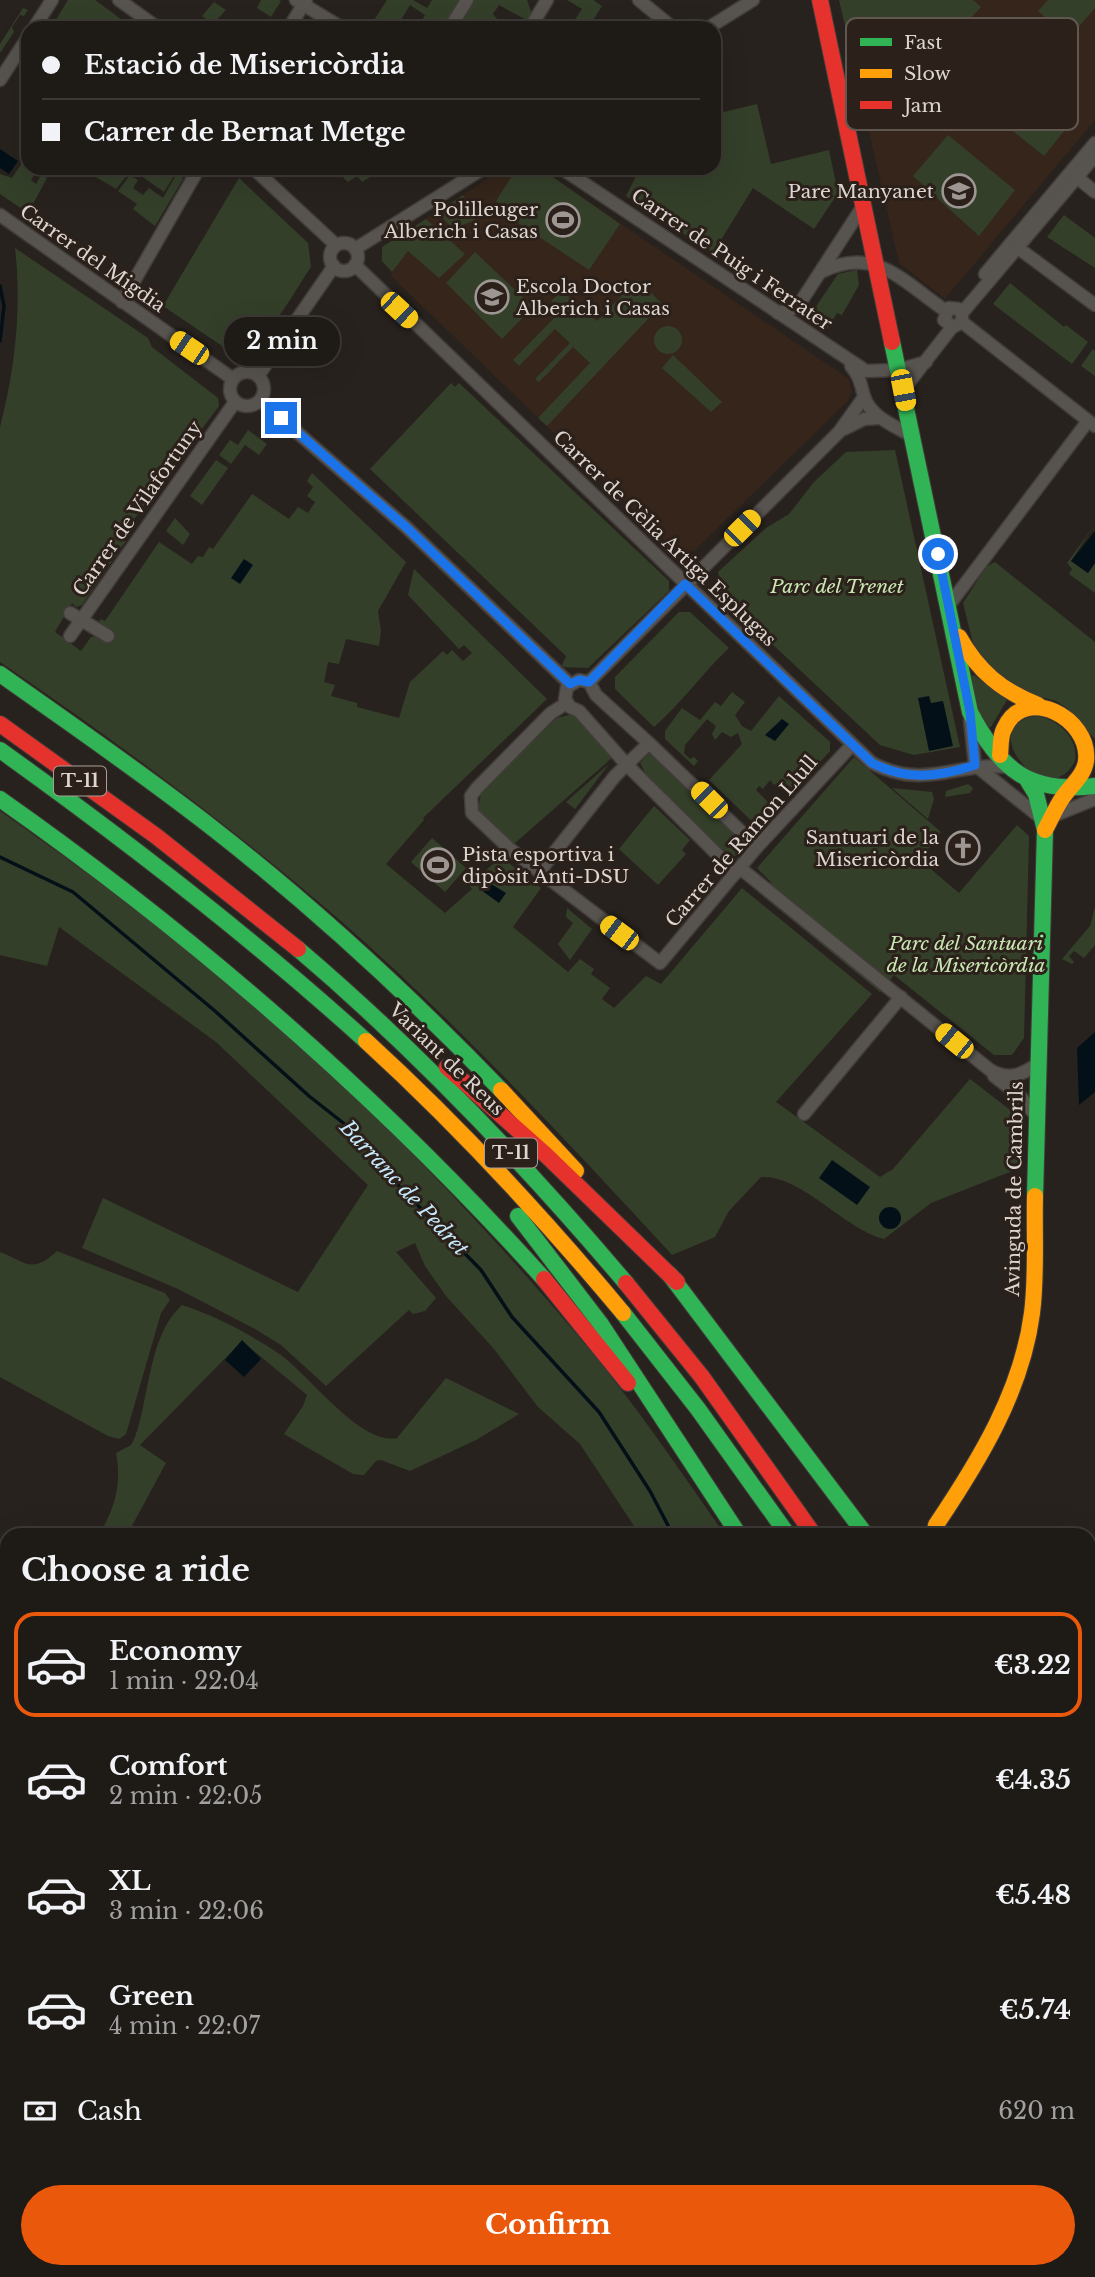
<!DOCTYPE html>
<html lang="en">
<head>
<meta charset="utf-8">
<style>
  :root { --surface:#1e1a16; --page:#26231f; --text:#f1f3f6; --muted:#a1a1a1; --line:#3c3835; --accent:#ea580c }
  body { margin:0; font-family:"Libre Baskerville",serif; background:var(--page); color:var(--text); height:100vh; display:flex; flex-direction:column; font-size:26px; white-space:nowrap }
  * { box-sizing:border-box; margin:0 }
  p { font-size:23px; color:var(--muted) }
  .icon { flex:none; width:38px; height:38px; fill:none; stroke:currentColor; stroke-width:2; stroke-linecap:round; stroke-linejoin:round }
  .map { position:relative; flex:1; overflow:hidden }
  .drawer { position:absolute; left:0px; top:1528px; width:1096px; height:751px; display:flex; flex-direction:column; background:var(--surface); border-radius:21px 21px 0 0; box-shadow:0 7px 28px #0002,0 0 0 2px var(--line) }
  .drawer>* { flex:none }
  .guide { position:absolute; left:21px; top:21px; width:700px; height:154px; border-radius:21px; box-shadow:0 7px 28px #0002,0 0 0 2px var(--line); display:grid; align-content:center; height:154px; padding:0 21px; background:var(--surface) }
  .end { position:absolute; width:32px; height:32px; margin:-16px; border:9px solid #1a73e8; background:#fff; box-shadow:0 0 0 4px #fff }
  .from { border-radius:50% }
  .bubble { position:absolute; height:49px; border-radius:24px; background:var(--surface); box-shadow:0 7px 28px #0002,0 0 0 2px var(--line); font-size:23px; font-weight:700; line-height:49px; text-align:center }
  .car { position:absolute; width:21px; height:42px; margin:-21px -10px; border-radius:9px; box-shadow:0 0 5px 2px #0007; background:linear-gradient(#f5c518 24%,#345 0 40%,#f5c518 0 76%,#345 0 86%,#f5c518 0) }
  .guide b { display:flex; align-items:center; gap:24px; height:66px; font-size:26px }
  .guide b+b { border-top:2px solid var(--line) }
  .guide i { width:18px; height:18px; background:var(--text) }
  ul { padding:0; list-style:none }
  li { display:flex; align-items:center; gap:21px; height:105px; margin:0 14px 10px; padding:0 7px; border:4px solid transparent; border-radius:21px }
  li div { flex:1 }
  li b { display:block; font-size:26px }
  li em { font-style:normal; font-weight:700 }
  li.selected { border-color:var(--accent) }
  li>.icon { width:63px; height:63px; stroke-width:1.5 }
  h2 { padding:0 21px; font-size:32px; line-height:84px }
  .pay { display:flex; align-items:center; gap:18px; height:77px; padding:0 21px; font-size:26px }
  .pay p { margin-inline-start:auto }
  .button { display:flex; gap:14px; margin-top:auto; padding:14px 21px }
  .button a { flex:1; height:80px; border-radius:42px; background:var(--accent); color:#fff; font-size:28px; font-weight:700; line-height:80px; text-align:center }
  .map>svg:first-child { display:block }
</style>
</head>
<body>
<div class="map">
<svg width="1095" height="2277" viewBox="0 0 1095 2277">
  <rect width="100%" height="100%" fill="#28221e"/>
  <g fill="#35251b">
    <path d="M839,0H1095V120L945,299L899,263Z"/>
    <path d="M505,168H539L849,379L852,391L848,401L695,550L687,553L674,549L390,275L392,272L382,261V247Z"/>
  </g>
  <g fill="#343f2a">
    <path d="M68,0H95L133,28H51Z"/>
    <path d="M261,0H279L281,1L271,17L257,8Z"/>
    <path d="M387,0H413L427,8L432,0H459L442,28H418L425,15L410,5L396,28H369Z"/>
    <path d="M472,0H527L533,17L530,22L499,5L493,14L498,20L493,28H456Z"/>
    <path d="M593,0L602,6L588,28H575L572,24L582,9L567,0Z"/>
    <path d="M839,0H973L981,7L942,49L969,78L932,118L905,97L880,109L859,36L848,38Z"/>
    <path d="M1048,0H1095V8L1069,38L1038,11Z"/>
    <path d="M214,2L226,10L213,24L202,16Z"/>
    <path d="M23,8L28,10L24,16L20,15L12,27L14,32L0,53V44Z"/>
    <path d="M1013,89L1065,130L1044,156L992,114Z"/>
    <path d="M714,96L724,112L757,104L771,164L829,150L838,193L814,229L753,188L713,253L626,196L640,168H714Z"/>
    <path d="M948,135L1015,190L979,236L913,176Z"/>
    <path d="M22,163L36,172L31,180L36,184L41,175L47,178L28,213L0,194V174L12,178Z"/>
    <path d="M102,168H120L128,174L116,189L96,177Z"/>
    <path d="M135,168H162L174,176L164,192L133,170Z"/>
    <path d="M170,168H177L183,179L155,226L133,209L137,204L118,191L130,175L138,180L133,188L143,195L149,188L163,198L176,175Z"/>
    <path d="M334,168H384L362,182L357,176L348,182Z"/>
    <path d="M517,168L535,174L540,168L620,224L589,270L506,215L509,210L496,201Z"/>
    <path d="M239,178L308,243L311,267C288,300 270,345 228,350L163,306Z"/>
    <path d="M463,195L469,206L478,201L485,211L474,217L475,220L453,229L437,212Z"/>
    <path d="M1064,215L1095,238V268L1047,237Z"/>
    <path d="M426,219L465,254L439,278L408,251L392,272L382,261V247Z"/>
    <path d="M15,248L148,338L152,347L218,398L219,406L120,538L126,541L82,605L76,607L72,603L55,632L81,651L91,637L98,636V623L101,619L105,621L159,542L192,564L198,556L203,557L209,547L213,549L252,494L289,519L298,507L308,513L315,502L307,496L313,487L307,481L312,473L406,562L378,611L381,631L379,646L346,639L339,664L328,662L324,682L335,685L331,696L357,703V707L399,718L410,682L443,651L447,655L452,650L463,661L472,653L464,645L459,649L408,595L414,569L547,699L423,818L424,820L386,864L445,913L472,889L469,885L501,857L541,888L513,927L568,972L580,959L594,969L591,974L610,988L602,999L614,1008L646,976L661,984L742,888L872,994L776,1102L880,1177L893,1169L970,1079L1022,1119L1020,1168L931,1203L884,1239C843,1228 800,1174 761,1177L729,1211L715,1237L672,1255C566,1140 459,1025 341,921C233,828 118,742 0,662V427C15,369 22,308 15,248Z"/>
    <path d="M475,252L533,307L502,339L446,283Z"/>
    <path d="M857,270L859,285L842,315L837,313L827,329L810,321L809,317L838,274Z"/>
    <path d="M638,279L662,304L547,426L538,418L590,363L573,347L539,382L535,379L570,343L555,329L519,366L513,360L561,311L551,301L562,291L597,321Z"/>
    <path d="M1010,283L1064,327L1066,325L1088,342L1072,364L993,304Z"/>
    <circle cx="668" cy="340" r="14"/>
    <path d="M1093,349L1095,351V376L1081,366Z"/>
    <path d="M673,355L722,402L711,412L662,368Z"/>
    <path d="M451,383L455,387L459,383L669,581V591L588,668L564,667L562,665L566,656L370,469Z"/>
    <path d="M248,430L267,444L259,455L245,445L231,464L219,455L230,440L238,445Z"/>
    <path d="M895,450L960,747L914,755L880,745L722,597L718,572L766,528L789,514L814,482L846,452Z"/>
    <path d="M216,460L228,468L202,505L190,496Z"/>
    <path d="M175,518L190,534L183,545L166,531Z"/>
    <path d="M1093,527L1071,561L1088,573L1095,563V593L1069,574L1072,569L1067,563Z"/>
    <path d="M995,562L1095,642V739L1067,708L1056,701L1017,690L981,660L973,643L963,603L986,567Z"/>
    <path d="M679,612H690L729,648C702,673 682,703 654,727L615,689V677Z"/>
    <path d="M974,675L1007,700L991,727H988L976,706L969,677Z"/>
    <path d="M732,692L745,702L735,715L742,726L751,731L779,696L830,742V751L795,790L784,783L782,787L777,783L774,785L770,780L763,789L759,786L756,790L777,811L759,828L709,780L742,744L738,733L731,737L722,732L715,740L712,734L716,726L707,719L685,745L684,753L690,759L694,757L698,761L694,766L665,739V731L682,708L700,720L715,702L721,706Z"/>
    <path d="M573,714C588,728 598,743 613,757L514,844L478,811L481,792L557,718Z"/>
    <path d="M1035,716C1057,718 1079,738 1075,761C1049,815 972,727 1035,716Z"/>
    <path d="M649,753H655L745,839L746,847L741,855L734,856L720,848L646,774L640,763Z"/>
    <path d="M854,757L941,832L920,860L959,893L1017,825L1029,836L1024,1038L1012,1055H994L894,975L880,992L759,893L771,882L757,868Z"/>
    <path d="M609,764L575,809L566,802Z"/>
    <path d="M968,784L973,788L970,793L945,797L946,791Z"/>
    <path d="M892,788L932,792L934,799L928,819Z"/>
    <path d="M654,806L690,840L682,850L686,854L658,885L619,849Z"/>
    <path d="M0,811C82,869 164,928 240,993C365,1100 479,1218 584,1343C635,1404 680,1470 725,1535H640L580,1444L538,1407L494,1349L446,1296L425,1266L415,1243L396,1252L436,1298L425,1311L413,1314L409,1310L326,1386L281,1345L255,1329L178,1289L82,1248L103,1198L298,1292L368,1185L216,1042L59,927L47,966L0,955Z"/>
    <path d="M432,838L466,868L445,892L411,862Z"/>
    <path d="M1095,907V945L1084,958L1074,951L1069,956L1074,962L1072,964L1062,959L1090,926Z"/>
    <path d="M567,908L592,929L570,960L558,944L573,923L566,917Z"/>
    <path d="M57,1251L165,1293L170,1300L161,1313L126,1434L119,1439L108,1436L0,1377V1252C27,1263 32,1274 57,1251Z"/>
    <path d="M182,1305C216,1316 248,1333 278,1353C307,1372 360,1446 397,1438L446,1378L519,1414L476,1440L410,1471L381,1460L376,1461L364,1475L353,1474L284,1434L303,1406L307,1395L242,1341L140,1445L166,1463L127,1535H99C115,1507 122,1485 116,1453L131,1445L135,1437C150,1395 148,1336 182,1305Z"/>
    <path d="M1089,1546H1095V1644L1089,1639Z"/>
    <path d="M1095,1726V1795L1089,1785L1088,1733Z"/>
    <path d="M390,2272H430L432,2277H395Z"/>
  </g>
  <g fill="#041018">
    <path d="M0,149L18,161L9,174L0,168Z"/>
    <path d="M1095,531V563L1088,573L1071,561Z"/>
    <path d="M244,559L253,565L240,584L231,578Z"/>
    <path d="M929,696L931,703L943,701L953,746L929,751L918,698Z"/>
    <path d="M782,719L789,724L775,741L765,735Z"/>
    <path d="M488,882L506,893L499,903L481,890Z"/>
    <path d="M1095,1032V1092L1079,1105L1077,1048Z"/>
    <path d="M832,1160L870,1187L857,1205L819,1178Z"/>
    <circle cx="890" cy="1218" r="11"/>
    <path d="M242,1340L261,1359L244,1377L225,1360Z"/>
  </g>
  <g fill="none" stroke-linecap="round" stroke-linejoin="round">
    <g stroke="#041018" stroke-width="3.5">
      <path d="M0,286L4,306L0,341"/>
      <path d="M0,857L73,892L215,1011L309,1096L361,1137L392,1179L481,1270L512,1317L599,1412L650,1491L673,1535"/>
      <path d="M1088,2130L1095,2140"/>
    </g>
    <defs>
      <g id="street">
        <path d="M119,0L158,28"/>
        <path d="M296,0L342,28"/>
        <path d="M639,0L673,28"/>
        <path d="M34,28L52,0"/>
        <path d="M289,28L306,0"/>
        <path d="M450,28L467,0"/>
        <path d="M530,28L547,0"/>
        <path d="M708,28L753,0"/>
        <path d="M0,80L28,37"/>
        <path d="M253,168L336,245"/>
        <path d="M561,168L866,371L898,370L926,362"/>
        <path d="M1073,174L1095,192"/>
        <path d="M0,215L233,379"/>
        <circle cx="344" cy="257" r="14"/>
        <path d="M1018,248L1095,305"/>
        <path d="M355,249L484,168"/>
        <path d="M355,265L872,763C926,791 956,761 1009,767"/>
        <path d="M821,272C875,245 902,281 946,311"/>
        <path d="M985,274L1095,143"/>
        <path d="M122,302L199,168"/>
        <path d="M778,313L792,309L802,300L863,206"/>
        <path d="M962,313L959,309L949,308L944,320L953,327L962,322V313L1095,156"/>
        <path d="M962,322L1095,426"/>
        <path d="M851,366C860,377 860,382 864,396C870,417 895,426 912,436"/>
        <circle cx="247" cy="389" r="17"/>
        <path d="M258,376L334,266"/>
        <path d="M903,390L953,326"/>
        <path d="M260,400L406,527L570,684"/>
        <path d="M844,429L864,419L879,418"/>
        <path d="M949,605L1088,421"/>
        <path d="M70,613L108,636"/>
        <path d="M70,636L235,402"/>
        <path d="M589,682L839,432L864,397"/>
        <path d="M567,703L551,713L477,788L471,796L472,813L510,849L660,963L757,847L852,745"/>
        <path d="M970,720L975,765"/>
        <path d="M651,745L596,695L589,682L579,680L567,687L565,699L570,707L579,711L626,764L736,873"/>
        <path d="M975,765L1041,818"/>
        <path d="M1053,816L1095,799"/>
        <path d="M740,868L990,1070C1009,1081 1022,1075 1039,1063"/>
        <path d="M539,872L615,776L646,746L651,745L757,847"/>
        <path d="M994,1076L1020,1096L1037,1117"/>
        <path d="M804,1114L901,997"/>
        <path d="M0,1982L7,1987"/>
        <path d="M133,2272L140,2277"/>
        <path d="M358,2272L366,2277"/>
        <path d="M615,2272L621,2277"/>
        <path d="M85,2277L89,2272"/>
      </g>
      <g id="fast">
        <path d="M892,342L970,712C1000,769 1028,794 1095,786"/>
        <path d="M0,674C72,725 145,775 215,830C316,909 412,998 501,1090"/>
        <path d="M0,750C127,841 250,936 366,1041"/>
        <path d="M1028,781L1036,794L1045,830L1035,1196"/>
        <path d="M0,799C199,939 381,1098 544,1279"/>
        <path d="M298,949C417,1050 525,1164 626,1283"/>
        <path d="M518,1216L600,1323L739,1535"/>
        <path d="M670,1275L866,1535"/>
        <path d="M623,1313L698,1409L788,1535"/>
        <path d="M1088,2021L1095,2031"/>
        <path d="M1088,2053L1095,2063"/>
      </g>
      <g id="slow">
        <path d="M959,637C978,671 1002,691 1038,705"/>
        <path d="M1000,755C1001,747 1000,736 1004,729C1024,683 1091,718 1086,761C1084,776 1071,785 1063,797C1056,807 1051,819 1045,830"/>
        <path d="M366,1041C458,1125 543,1217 623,1313"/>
        <path d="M501,1090L576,1171"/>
        <path d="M934,1535L936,1525C979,1461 1022,1391 1032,1313C1037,1275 1034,1234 1035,1196"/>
        <path d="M1088,1932L1095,1945"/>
        <path d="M450,2277L451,2272"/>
      </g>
      <g id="jam">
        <path d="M820,0L892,342"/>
        <path d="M0,724L156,836L298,949"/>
        <path d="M447,1067L546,1155L677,1282"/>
        <path d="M544,1279L628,1383"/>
        <path d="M626,1283L702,1377L814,1535"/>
        <path d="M1088,1978L1095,1989"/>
      </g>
    </defs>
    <use href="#street" stroke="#413c39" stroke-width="15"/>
    <use href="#fast" stroke="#413c39" stroke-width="18"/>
    <use href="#slow" stroke="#413c39" stroke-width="18"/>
    <use href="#jam" stroke="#413c39" stroke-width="18"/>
    <use href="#street" stroke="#57534f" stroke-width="12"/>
    <use href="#fast" stroke="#30b455" stroke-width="16"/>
    <use href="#slow" stroke="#ff9f0a" stroke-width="16"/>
    <use href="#jam" stroke="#e5322d" stroke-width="16"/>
  </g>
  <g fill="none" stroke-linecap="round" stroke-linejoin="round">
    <path stroke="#1a73e8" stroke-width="9" d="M281,418L406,527L570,684L579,680L589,682L685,584L872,763C907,781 939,777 975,765L970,712L938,554"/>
  </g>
  <defs>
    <symbol id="school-ring" viewBox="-11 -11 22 22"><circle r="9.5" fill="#2c211a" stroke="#9e9692" stroke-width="1.5"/><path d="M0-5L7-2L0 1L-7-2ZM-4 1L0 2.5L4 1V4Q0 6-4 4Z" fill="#9e9692"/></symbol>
    <symbol id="stadium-ring" viewBox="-11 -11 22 22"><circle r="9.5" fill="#2c211a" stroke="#9e9692" stroke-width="1.5"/><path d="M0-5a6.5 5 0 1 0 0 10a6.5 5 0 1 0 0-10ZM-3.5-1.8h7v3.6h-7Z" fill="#9e9692"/></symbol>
    <symbol id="church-ring" viewBox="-11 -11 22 22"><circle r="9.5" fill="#2c211a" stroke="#9e9692" stroke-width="1.5"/><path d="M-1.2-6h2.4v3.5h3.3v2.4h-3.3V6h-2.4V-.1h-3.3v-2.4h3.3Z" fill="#9e9692"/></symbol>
  </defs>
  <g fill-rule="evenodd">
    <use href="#school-ring" x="940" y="172" width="38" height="38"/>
    <use href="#stadium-ring" x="544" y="201" width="38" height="38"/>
    <use href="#school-ring" x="473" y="278" width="38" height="38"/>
    <use href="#church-ring" x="944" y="829" width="38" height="38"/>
    <use href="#stadium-ring" x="419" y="846" width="38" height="38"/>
  </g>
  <g text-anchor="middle" stroke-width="6" stroke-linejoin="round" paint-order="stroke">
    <g fill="#2c211a" stroke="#a89f99" stroke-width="2">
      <rect x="54" y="766.5" width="52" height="29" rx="5"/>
      <rect x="485" y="1138.5" width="52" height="29" rx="5"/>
    </g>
    <g font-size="18" font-weight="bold" fill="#ddd5d0">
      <text x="80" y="787">T-11</text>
      <text x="511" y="1159">T-11</text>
    </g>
    <g font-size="19" fill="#ddd5d0" stroke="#2c211a" text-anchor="end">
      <text x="934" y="198">Pare Manyanet</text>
      <text x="538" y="216">Polilleuger<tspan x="538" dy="22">Alberich i Casas</tspan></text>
      <text x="516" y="293" text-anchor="start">Escola Doctor<tspan x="516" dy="22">Alberich i Casas</tspan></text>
      <text x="939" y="844">Santuari de la<tspan x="939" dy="22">Misericòrdia</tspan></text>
      <text x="462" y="861" text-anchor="start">Pista esportiva i<tspan x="462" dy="22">dipòsit Anti-DSU</tspan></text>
    </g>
    <g font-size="19" fill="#ddd5d0" stroke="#2c211a">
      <text transform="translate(93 258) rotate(35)" y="7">Carrer del Migdia</text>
      <text transform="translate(732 259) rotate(34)" y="7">Carrer de Puig i Ferrater</text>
      <text transform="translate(137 508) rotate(-55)" y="7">Carrer de Vilafortuny</text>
      <text transform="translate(665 538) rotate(44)" y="7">Carrer de Cèlia Artiga Esplugas</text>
      <text transform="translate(741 841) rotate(-49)" y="7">Carrer de Ramon Llull</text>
      <text transform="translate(447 1059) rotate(44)" y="7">Variant de Reus</text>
      <text transform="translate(1014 1189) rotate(-89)" y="7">Avinguda de Cambrils</text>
    </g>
    <g font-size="19" font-style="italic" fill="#c9e7b3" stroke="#2c211a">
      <text x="837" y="593">Parc del Trenet</text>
      <text x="966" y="950">Parc del Santuari<tspan x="966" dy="22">de la Misericòrdia</tspan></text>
    </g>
    <g font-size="21" font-style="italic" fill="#c5e9fb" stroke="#2c211a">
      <text transform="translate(404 1188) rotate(47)" y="7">Barranc de Pedret</text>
    </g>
  </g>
  <rect x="846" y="18" width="232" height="112" rx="10" fill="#2c211a" stroke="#615751" stroke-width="2"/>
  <rect x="860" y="38" width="32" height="8" fill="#30b455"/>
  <rect x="860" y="69" width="32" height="9" fill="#ff9f0a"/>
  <rect x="860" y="101" width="32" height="8" fill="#e5322d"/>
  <g font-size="19" fill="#ddd5d0">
    <text x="904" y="49">Fast</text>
    <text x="904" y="80">Slow</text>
    <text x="904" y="112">Jam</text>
  </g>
</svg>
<i class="end from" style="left:938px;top:554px"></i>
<i class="end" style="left:281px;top:418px"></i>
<div class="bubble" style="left:224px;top:317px;width:116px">2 min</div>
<i class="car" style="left:399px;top:310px;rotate:133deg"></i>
<i class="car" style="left:189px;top:348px;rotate:304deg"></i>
<i class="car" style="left:903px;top:390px;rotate:169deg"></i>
<i class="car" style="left:742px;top:528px;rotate:45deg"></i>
<i class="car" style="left:709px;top:800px;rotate:315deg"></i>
<i class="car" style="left:619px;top:933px;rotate:307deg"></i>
<i class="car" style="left:954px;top:1041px;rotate:309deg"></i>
<div class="guide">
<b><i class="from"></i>Estació de Misericòrdia</b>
<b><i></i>Carrer de Bernat Metge</b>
</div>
<section class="drawer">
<h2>Choose a ride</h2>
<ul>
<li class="selected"><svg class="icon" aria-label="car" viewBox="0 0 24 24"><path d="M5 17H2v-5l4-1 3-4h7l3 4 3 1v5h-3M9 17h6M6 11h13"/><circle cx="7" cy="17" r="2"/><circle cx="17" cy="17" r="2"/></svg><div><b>Economy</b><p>1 min · 22:04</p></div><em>€3.22</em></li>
<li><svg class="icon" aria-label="car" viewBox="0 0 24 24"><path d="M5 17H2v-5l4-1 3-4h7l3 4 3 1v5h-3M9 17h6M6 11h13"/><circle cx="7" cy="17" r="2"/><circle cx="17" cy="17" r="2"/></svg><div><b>Comfort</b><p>2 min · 22:05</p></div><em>€4.35</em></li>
<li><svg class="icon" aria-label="car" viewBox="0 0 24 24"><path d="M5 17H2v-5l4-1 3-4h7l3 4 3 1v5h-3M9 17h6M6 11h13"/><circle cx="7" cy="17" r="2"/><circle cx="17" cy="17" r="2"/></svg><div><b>XL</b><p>3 min · 22:06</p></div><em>€5.48</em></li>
<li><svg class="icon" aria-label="car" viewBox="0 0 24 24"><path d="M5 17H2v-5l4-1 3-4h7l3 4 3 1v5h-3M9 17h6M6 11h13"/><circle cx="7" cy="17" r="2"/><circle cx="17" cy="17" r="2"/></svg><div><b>Green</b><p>4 min · 22:07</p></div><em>€5.74</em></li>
</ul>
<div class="pay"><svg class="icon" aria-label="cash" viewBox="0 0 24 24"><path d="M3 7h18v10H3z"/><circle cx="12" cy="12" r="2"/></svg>Cash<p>620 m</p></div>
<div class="button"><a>Confirm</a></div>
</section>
</div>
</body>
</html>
